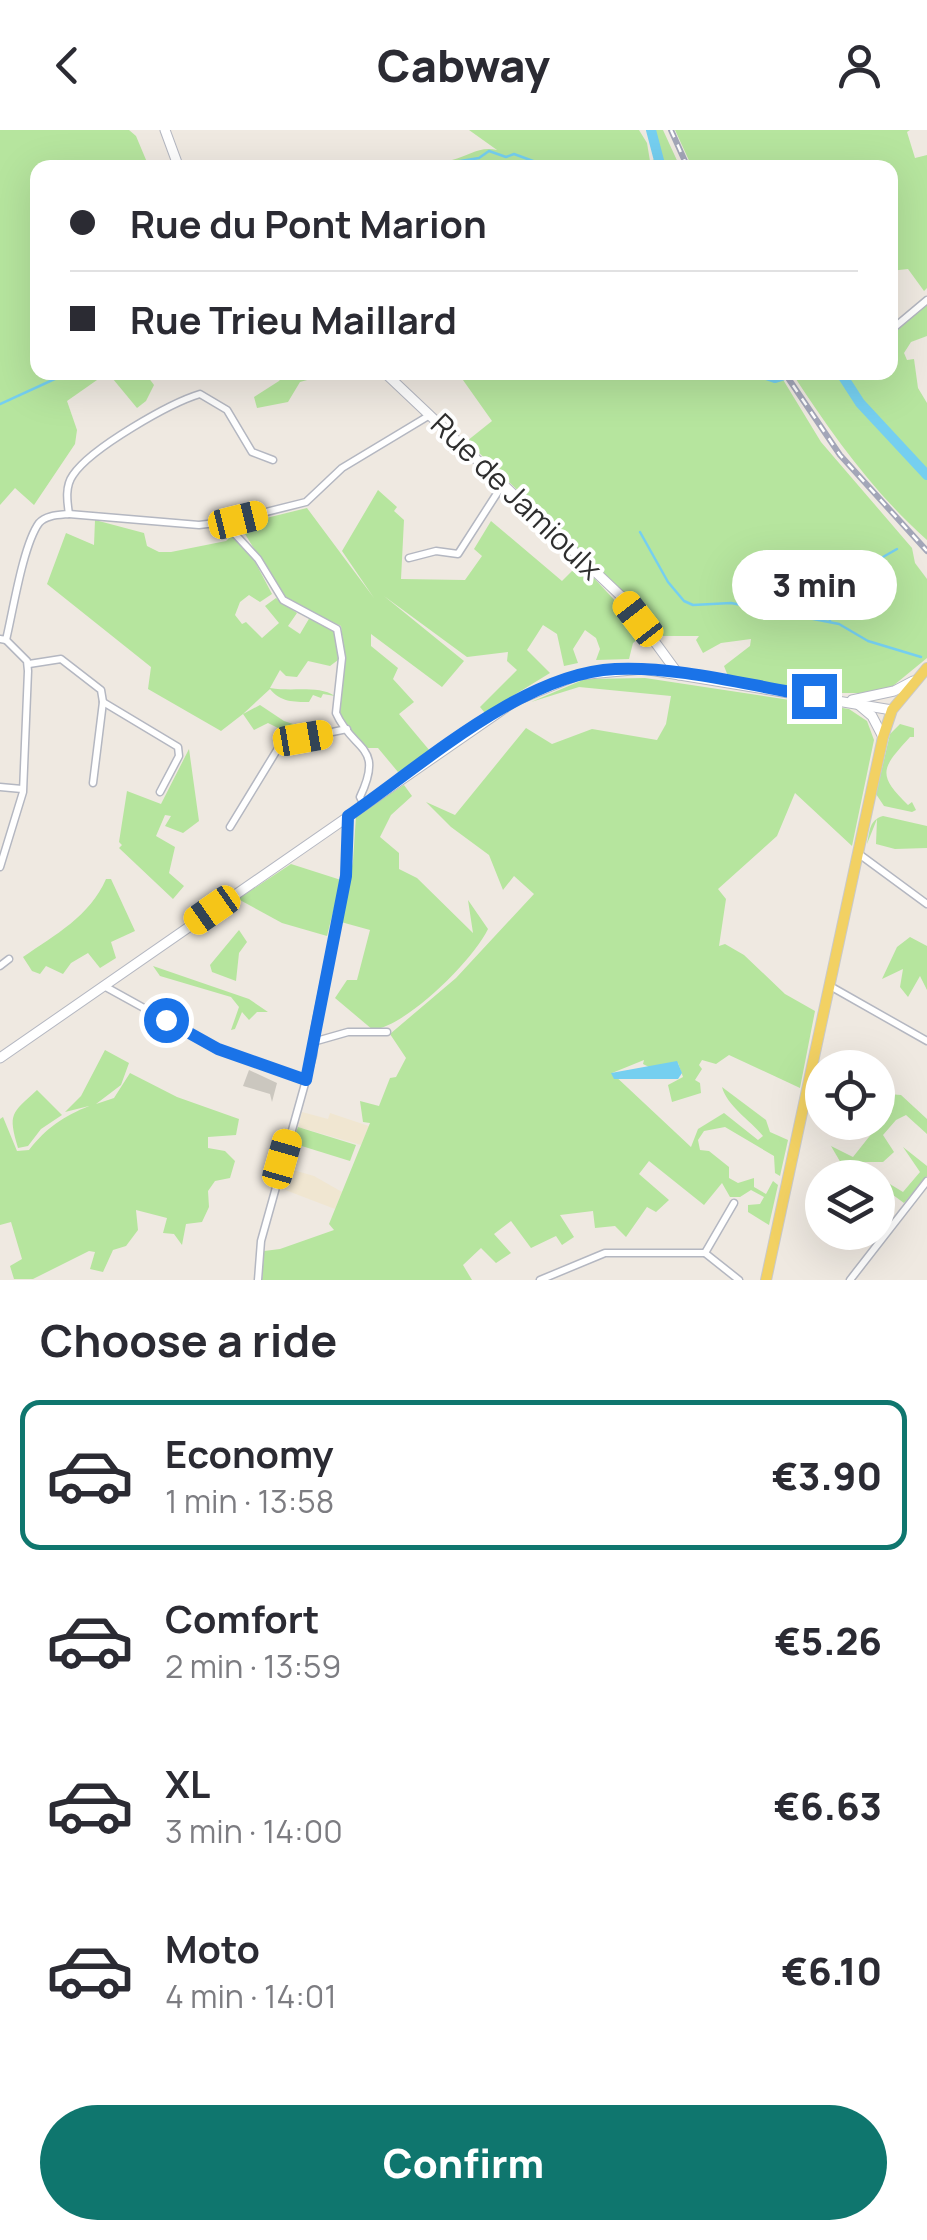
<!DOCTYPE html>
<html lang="en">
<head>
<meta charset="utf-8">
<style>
  :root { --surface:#fff; --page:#f2f2f3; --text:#2b2b33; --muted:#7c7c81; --line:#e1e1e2; --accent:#0f766e }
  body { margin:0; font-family:Manrope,sans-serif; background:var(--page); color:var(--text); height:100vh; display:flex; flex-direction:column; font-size:38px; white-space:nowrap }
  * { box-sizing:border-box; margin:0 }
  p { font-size:32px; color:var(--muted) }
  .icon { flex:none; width:55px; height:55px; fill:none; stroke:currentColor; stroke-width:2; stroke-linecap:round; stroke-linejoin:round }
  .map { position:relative; height:1150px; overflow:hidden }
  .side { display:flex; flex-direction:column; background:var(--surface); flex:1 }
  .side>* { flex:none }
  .guide { position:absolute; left:30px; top:30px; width:868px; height:220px; border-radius:20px; box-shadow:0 10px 40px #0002; display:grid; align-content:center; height:220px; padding:0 40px; background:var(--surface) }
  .controls { position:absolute; left:805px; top:920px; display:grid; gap:20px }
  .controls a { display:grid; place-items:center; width:90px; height:90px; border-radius:50%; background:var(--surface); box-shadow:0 10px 40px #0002; font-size:50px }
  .end { position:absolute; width:45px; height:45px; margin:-22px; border:12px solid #1a73e8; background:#fff; box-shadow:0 0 0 5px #fff }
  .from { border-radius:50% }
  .bubble { position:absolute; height:70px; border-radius:35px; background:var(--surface); box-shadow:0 10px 40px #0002; font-size:32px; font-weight:800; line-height:70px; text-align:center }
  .car { position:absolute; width:30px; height:60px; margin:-30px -15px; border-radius:12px; box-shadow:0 0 8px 2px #0007; background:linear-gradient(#f5c518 24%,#345 0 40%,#f5c518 0 76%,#345 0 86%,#f5c518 0) }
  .guide b { display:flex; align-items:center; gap:35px; height:95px; font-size:38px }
  .guide b+b { border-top:2px solid var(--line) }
  .guide i { width:25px; height:25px; background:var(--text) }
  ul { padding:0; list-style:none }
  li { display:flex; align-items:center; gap:30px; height:150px; margin:0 20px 15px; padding:0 20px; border:5px solid transparent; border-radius:20px }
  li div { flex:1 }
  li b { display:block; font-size:38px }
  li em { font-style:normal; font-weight:800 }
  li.current { border-color:var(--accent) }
  li>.icon { width:90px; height:90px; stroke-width:1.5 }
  h2 { padding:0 40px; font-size:45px; line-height:120px }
  .button { display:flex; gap:20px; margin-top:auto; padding:20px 40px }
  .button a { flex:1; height:115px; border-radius:60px; background:var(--accent); color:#fff; font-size:40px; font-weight:800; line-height:115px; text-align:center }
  header { display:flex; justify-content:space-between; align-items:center; height:130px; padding:0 40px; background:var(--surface); font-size:45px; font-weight:800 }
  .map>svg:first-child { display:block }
</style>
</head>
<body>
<header><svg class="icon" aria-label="back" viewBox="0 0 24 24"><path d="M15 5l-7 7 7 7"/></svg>Cabway<svg class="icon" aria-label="person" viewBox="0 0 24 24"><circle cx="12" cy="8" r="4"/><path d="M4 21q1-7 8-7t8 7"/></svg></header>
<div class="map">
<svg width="927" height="1150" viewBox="0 0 927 1150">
  <rect width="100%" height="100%" fill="#efe9e1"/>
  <g fill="#f0e6d1">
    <path d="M302,982L328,989L330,983L369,996L361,1015L298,997Z"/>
    <path d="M286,1038L314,1046L342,1062L335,1079L280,1058Z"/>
  </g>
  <g fill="#b6e59e">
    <path d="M0,0H129L136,6L149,37L38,38V242L107,243L67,271L77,300L75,314L34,375L15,358L0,375Z"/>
    <path d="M469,0H639L647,13L650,31L662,26L654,0H663L680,37H383L388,32C408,36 431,35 452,30C469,26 479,16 497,20Z"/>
    <path d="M675,0H910L907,2L915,28L927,25V158L924,161L908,139L890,141V38L692,37Z"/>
    <path d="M927,172V206L911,212L904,223L907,230L914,229L918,258L927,273V410C873,362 831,303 792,243L890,242V204Z"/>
    <path d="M108,243H145L154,255L146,271L137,278Z"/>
    <path d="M285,243H317L318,247L300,252L288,272L257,278L254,267L279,251Z"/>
    <path d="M458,243H779L821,312L912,418L915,433L927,449V528L888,560L866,563H825L728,546L724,536L750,516L751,509L721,513L703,523L696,510L699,506H656L627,467L467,311L492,291Z"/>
    <path d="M378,360L397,377L394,381L404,390L401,449L465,450L482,426L474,419L491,391L562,451L580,433L645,503L633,513L629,529L596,530L600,519L596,508L585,500L573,519L578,533L564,536L557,504L543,495L527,520L550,543L485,583L480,577L517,540L507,531L508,522L467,527L384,466L464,531L442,557L371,504V516L398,538L393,549L414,572L399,584L430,621L398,642L378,618H368L338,586L344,521L341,496L285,470L242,399L246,393L307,378L374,468L342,421Z"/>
    <path d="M95,390L144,403L147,416L159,422H171L226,411L234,404L252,426L272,464L260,472L249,465L240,472L235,485L242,494L246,492L262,508L279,493L265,476L276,468L297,483L288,496L300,504L310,487L336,502L338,530L330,536L308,531L297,547L286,546L280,540L270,558C292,562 318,555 335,566L323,564L321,568L313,565L309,572C294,572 280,572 270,559L243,584L260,575L284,591L311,600L307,604L288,603L268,593L254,600L243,584L221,601L148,559L151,537L47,454L66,403L94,415Z"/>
    <path d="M645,548L849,579L867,591L874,610L852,716L795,663L777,706L718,759L726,769L719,816L725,814L744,825L785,864L815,881L800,958L729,925L716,934L702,930L699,935L702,939L695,950L700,953L701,963L672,972L668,955L683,947L678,933L649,937L643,934L644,930L612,943L691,1017L698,999L724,983L758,1010L763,1006C749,989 727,976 722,957L766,990L770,1002L788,1010L780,1046L775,1043L774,1026L725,997L704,1001L698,1010L700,1020L709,1021L729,1037V1048L738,1053L754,1048V1057L766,1064L773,1051L778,1055L769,1095L748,1082V1075L760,1074L764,1067L751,1060L740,1067H730L722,1053L704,1075L649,1031L639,1044L669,1070L656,1082L647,1077L626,1107L615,1096L595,1098L593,1081L560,1085L574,1107L562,1115L556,1106L531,1118L511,1091L494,1104L511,1123L496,1133L481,1118L463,1135L472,1150H262L264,1121L280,1119L334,1100L329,1094L370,993L363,992L360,971L379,976L390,948L396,947L406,928L390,904L456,848L534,764L514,746L503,760L489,725L451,697L426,672L455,685L526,598L552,614L592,599L657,610L666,594L671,566L579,557L531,572L585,549Z"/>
    <path d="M900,594L914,598V607H910C882,638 876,644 908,675L912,672L916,680L912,682L884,676L876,664L890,604Z"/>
    <path d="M189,619L199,691L183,703L165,696L171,686L165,685L156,706L175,717L169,743L184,756L173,769L119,718L122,715L119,712L127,661L161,674Z"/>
    <path d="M404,655L412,666L391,685L380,707L399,723V739L417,748L473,803L468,770L488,799C473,830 408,895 373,900L335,868L347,850H357L370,800L341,792L353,731L356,686Z"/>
    <path d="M883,686L927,696V718L895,719L876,714L877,689L867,714C870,701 869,690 883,686Z"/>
    <path d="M291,734L341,750L327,806L282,793L238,769Z"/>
    <path d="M106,749H111L135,801L111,812L116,828L100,838L88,823L71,833L63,844L46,836L40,844L32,841L23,827C55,805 90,786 106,749Z"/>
    <path d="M239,800L247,812L239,823L236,851L212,842L210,835Z"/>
    <path d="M910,807L927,816V860L920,846L908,867L900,857L903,839L882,849L897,817Z"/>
    <path d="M153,836L249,869L268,882H257L249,890L242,882L235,899L231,900L239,877L231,867L160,846Z"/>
    <path d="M105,920L129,933L121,955L96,974L114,968L130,943L177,967L239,989L236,1005L208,1007V1018L225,1021L235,1031L230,1048L215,1051L208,1061L209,1077L202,1092L186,1094L182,1115L174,1104L163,1103L167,1088L136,1080L138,1100L126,1116L113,1120L103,1142L90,1139L95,1122L89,1121L33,1149H14L10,1136L22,1129L11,1092L0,1095V989L3,987L17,1021L29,1020C46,998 64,986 89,976L65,982L81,966Z"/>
    <path d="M37,960L62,985L41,999L28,1016L18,1018C8,983 11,984 37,960Z"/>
    <path d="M888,964L901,965L927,989V1004L906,985L896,990L883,1005L894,1022L883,1032H862L870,1042L903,1062L920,1042L903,1017L927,1036V1046L904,1073L878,1054V1048L843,1047L845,1040L831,1016L853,1027L884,988Z"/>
    <path d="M298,997L356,1015L350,1031L292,1013Z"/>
  </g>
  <path fill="#75cff0" d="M677,931L682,943L678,949H614L611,943Z"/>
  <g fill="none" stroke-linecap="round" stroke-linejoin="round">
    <g stroke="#75cff0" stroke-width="2.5">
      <path d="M386,38H399"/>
      <path d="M417,38L479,28L489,21L506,27L514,24L552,38"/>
      <path d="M648,38L659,32"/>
      <path d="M0,274L70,242"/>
      <path d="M925,343L927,340"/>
      <path d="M640,402L668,452L684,471L693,475L731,473L839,494L868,511L921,527"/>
      <path d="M830,491L825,460L897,419"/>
    </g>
    <g stroke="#75cff0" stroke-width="10">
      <path d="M651,0L661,38"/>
      <path d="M758,242L775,248L794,242"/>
      <path d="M840,242L860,273L927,345"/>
    </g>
  </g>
  <path fill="#cbc7bf" d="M249,940L277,953L272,972L270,964L243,956Z"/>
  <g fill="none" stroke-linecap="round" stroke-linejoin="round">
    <defs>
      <g id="minor">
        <path d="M890,201L927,170"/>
        <path d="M69,384L199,395L224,392L258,429L283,470L337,499L342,528L336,583C353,622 385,614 360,667L364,675"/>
        <path d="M226,392L306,372L342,338L430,285"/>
        <path d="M409,428L436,421L458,424L503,354"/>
        <path d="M0,509L6,510C13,481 23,415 39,393C46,385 59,385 69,384C67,371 65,356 73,345C91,318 170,273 200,264L227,280L252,322L273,330"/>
        <path d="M29,534L61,529L101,560L103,572L93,653"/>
        <path d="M103,572L178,617L179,626L160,662"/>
        <path d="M0,657L22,659"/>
        <path d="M230,697L277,620L303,608L347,599"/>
        <path d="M859,724L927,774"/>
        <path d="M0,737L23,662L28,541L27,531L6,510"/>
        <path d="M0,836L9,829"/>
        <path d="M104,856L218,919L306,950"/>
        <path d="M830,856L927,911"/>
        <path d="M313,912L348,902H387"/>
        <path d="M705,1123L734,1073"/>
        <path d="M258,1150L261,1111L313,925L314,902L346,745L348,687"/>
        <path d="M540,1150L605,1123H705L739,1150"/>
        <path d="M850,1150L927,1051"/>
      </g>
      <g id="tertiary">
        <path d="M165,0L179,38"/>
        <path d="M384,242L622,467L679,545"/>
      </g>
      <g id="secondary">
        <path d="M852,570L894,561L913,551"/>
        <path d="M859,575L872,586L883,607"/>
        <path d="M0,928L515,571L578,545L643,539L892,580"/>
      </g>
      <path id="primary" d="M766,1150L883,607L892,580L927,538"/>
    </defs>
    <use href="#minor" stroke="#b4b7c1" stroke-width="9"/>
    <use href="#tertiary" stroke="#b4b7c1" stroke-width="11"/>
    <use href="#secondary" stroke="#b4b7c1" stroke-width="11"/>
    <use href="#primary" stroke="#c9c9c9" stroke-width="12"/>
    <use href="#minor" stroke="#fff" stroke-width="6"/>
    <use href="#tertiary" stroke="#fff" stroke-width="9"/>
    <use href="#secondary" stroke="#fff" stroke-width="9"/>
    <use href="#primary" stroke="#f2d163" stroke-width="10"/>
    <defs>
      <g id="rail">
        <path d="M671,0L688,38"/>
        <path d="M784,242L840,325L927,421"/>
      </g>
    </defs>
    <use href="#rail" stroke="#a3a6b8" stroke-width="6"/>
    <use href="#rail" stroke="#fff" stroke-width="2.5" stroke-dasharray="8" stroke-linecap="butt"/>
  </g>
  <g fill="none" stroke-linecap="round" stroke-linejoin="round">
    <path stroke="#1a73e8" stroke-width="12" d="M166,890L218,919L306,950L346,746L348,686C422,635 524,543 615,539C680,536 750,556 814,566"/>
  </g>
  <g text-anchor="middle" stroke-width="8" stroke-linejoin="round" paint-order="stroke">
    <g font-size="30" fill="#2e2e2e" stroke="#fff">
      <text transform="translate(516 367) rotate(44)" y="10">Rue de Jamioulx</text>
    </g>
  </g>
</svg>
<div class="controls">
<a><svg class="icon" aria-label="locate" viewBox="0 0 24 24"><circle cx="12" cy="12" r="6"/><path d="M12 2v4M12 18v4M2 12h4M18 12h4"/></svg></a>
<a><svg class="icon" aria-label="layers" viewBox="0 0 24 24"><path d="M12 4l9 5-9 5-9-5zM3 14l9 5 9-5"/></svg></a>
</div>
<i class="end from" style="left:166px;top:890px"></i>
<i class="end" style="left:814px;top:566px"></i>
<div class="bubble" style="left:732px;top:420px;width:165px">3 min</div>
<i class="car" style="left:238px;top:390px;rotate:76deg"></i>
<i class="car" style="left:638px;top:489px;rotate:322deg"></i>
<i class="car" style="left:303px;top:608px;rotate:80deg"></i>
<i class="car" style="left:212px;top:780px;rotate:235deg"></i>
<i class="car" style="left:282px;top:1029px;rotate:16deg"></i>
<div class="guide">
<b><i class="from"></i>Rue du Pont Marion</b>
<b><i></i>Rue Trieu Maillard</b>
</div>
</div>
<section class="side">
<h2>Choose a ride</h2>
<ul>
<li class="current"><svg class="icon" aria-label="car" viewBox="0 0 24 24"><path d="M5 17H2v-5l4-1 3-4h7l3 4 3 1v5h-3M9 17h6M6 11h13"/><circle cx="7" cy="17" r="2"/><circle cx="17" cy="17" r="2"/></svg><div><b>Economy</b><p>1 min · 13:58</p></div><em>€3.90</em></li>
<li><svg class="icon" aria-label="car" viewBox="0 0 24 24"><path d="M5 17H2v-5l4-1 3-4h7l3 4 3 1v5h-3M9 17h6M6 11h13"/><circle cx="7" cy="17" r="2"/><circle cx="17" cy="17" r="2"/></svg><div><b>Comfort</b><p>2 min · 13:59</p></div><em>€5.26</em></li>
<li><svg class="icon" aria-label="car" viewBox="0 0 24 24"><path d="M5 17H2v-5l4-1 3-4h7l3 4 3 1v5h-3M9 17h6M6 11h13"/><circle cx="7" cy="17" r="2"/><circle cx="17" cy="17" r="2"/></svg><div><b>XL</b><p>3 min · 14:00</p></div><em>€6.63</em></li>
<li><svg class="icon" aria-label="car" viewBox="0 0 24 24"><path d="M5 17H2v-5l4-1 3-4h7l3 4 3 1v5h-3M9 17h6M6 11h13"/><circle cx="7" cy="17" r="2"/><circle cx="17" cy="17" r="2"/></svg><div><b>Moto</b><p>4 min · 14:01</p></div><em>€6.10</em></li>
</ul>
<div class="button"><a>Confirm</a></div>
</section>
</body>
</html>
